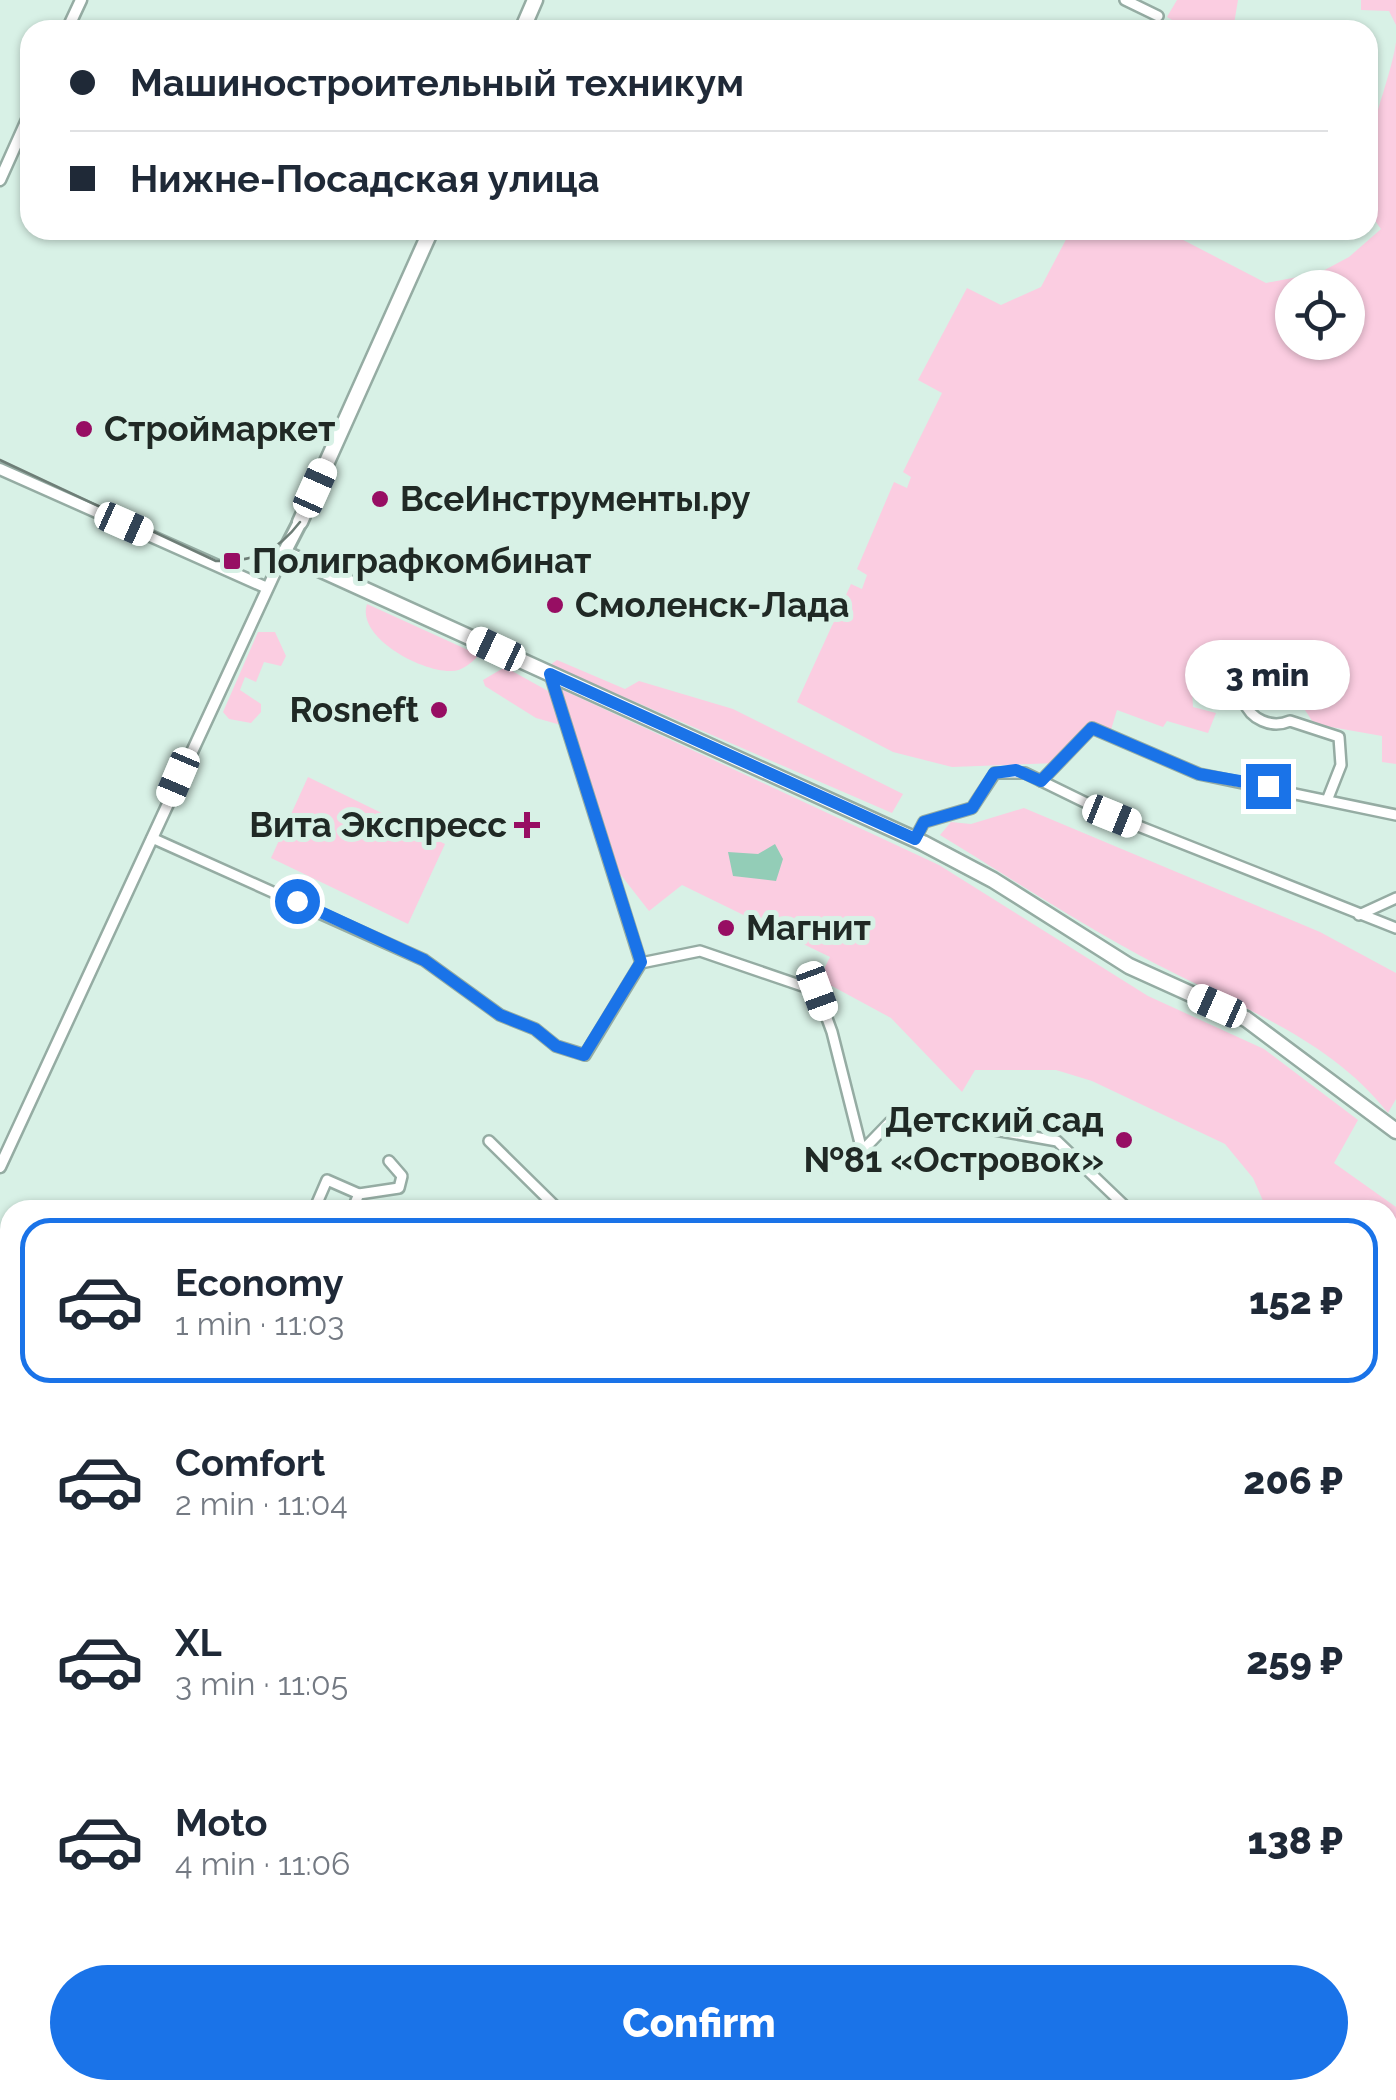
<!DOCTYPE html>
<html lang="en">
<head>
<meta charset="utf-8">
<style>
  :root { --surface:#fff; --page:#f2f2f3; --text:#1f2937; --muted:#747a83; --line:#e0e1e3; --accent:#1a73e8 }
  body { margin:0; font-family:Raleway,sans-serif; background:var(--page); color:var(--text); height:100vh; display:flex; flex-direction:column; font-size:38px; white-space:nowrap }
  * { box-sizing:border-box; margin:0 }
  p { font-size:32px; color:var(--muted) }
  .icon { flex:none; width:55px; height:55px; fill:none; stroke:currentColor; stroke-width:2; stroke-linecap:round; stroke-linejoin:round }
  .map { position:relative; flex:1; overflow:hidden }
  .panel { position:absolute; left:0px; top:1200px; width:1398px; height:900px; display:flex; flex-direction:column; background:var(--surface); border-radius:30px 30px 0 0; box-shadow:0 2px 8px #0004 }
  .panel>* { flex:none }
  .hud { position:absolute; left:20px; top:20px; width:1358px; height:220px; border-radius:30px; box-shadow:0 2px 8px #0004; display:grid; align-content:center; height:220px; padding:0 50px; background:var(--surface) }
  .buttons { position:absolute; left:1275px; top:270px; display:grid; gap:20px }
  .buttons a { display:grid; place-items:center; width:90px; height:90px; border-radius:50%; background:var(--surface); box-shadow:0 2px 8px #0004; font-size:50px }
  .end { position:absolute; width:45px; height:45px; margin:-22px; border:12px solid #1a73e8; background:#fff; box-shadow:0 0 0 5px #fff }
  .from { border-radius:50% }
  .bubble { position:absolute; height:70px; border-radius:35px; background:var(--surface); box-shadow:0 2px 8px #0004; font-size:32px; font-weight:800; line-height:70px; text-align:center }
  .car { position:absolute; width:30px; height:60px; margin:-30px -15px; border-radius:12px; box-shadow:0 0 8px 2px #0007; background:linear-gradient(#fff 24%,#345 0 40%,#fff 0 76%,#345 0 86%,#fff 0) }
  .hud b { display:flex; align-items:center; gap:35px; height:95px; font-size:38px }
  .hud b+b { border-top:2px solid var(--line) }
  .hud i { width:25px; height:25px; background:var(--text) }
  ul { padding:18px 0 0; list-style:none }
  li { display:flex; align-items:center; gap:30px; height:165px; margin:0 20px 15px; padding:0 30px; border:5px solid transparent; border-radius:30px }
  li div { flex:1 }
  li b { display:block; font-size:38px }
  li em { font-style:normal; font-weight:800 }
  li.active { border-color:var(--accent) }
  li>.icon { width:90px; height:90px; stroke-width:1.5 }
  .button { display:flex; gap:20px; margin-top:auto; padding:20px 50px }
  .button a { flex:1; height:115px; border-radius:60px; background:var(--accent); color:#fff; font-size:40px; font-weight:800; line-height:115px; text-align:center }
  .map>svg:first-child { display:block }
</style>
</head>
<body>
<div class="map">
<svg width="1396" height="2100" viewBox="0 0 1396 2100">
  <rect width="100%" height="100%" fill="#d8f1e6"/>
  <g fill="#fbcde1" fill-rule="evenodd">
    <path d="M1177,0H1238L1233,30H1189L1167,17Z"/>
    <path d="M1361,0H1396V25L1389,11L1361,10Z"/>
    <path d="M1396,42V764L1382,762V736L1314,724L1285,679L1257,656L1191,672L1193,707L1216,713L1208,733L1167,721L1163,727L1117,710L1110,733L1090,721L1057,763L952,767L893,752L797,702L851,584L862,589L867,575L857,569L894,482L907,488L911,477L903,472L942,393L918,380L967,288L1001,305L1041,287L1071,230H1164L1266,283L1319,273L1349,257L1381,229C1341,179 1388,98 1396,42ZM1292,288H1348V342H1292Z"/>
    <path d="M367,604L479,655C471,663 463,671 451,671C421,672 356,637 367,604Z"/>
    <path d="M258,632H275L286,656L281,666L264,662L256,682L245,677L240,690L261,704V712L251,723L229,719L223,712Z"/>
    <path d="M557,660L625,689L639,681L733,709L903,794L892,813L550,665Z"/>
    <path d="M505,667L548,691L561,725L536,718L485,686L483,680Z"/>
    <path d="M561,689L939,865L1148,996L1264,1049L1358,1120L1334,1163L1396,1207V1404L1388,1392V1210H1267L1253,1178L1225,1144L1092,1081L1056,1070H975L962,1092L891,1018L819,979L830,957L682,885L649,911L617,870L596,818Z"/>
    <path d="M308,777L445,844L408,924L271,858Z"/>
    <path d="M1024,808L1320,932L1396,973V1099L1388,1113C1329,1038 1241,1008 1158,965C1083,926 1012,879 940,835L951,822L971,824Z"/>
    <path d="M0,1379L10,1381V1580L0,1526Z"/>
    <path d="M1396,1414V1622L1388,1632V1418Z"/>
    <path d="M0,1919L10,1943V2090H521L535,2100H0Z"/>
    <path d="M632,2090H923L931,2100H619Z"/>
    <path d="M1131,2090H1279L1269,2100H1140Z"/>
  </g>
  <path fill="#93cdb7" d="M775,844L783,859L776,881L733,876L728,852L758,854Z"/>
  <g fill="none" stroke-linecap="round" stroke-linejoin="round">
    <g stroke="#93cdb7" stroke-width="2.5">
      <path d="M0,1994L10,2020"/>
      <path d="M27,2100L29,2090"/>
    </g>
    <defs>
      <g id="minor">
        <path d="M1125,0L1158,16"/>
        <path d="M550,674L641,963"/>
        <path d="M1227,696L1244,701C1250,719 1271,729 1290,721L1339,737L1341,765L1328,798"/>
        <path d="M1041,781L1092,728L1199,774L1396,815"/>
        <path d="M152,838L424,960L500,1015L535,1029L556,1046L585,1055L641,963"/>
        <path d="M915,839L924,822L972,808L995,773H1025L1113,816L1396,928"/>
        <path d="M1359,915L1396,898"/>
        <path d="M641,963L700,951L817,991L832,1032L862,1151L890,1122L926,1118L1057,1141L1129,1210"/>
        <path d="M489,1141L559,1210"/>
        <path d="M314,1210L327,1180L359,1194"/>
        <path d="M352,1210L359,1194L399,1188L402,1176L389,1161"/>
        <path d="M0,1242L10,1246"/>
        <path d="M1388,1760L1396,1756"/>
        <path d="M645,2090L655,2100"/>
        <path d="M943,2090L953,2100"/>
        <path d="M1125,2090L1134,2100"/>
        <path d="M1310,2090L1317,2100"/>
        <path d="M1066,2092L1068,2090"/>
        <path d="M797,2100L808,2090"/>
        <path d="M971,2100L982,2090"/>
      </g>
      <g id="tertiary">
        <path d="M67,30L81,0"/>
        <path d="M0,180L30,113"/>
        <path d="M0,469L265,587"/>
        <path d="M0,1167L284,553"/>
        <path d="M1388,1992L1396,1981"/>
        <path d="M1291,2100L1303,2090"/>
      </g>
      <path id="secondary" d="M284,553L300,522"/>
      <g id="primary">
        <path d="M522,30L535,0"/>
        <path d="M300,522L431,230"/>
        <path d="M284,553L923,843L993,880L1129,966L1246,1019L1396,1131"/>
      </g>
    </defs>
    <use href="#minor" stroke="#95aca3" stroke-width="14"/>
    <use href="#tertiary" stroke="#95aca3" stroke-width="15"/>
    <use href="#secondary" stroke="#95aca3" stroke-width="18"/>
    <use href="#primary" stroke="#95aca3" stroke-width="19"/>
    <use href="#minor" stroke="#fff" stroke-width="9"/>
    <use href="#tertiary" stroke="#fff" stroke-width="10"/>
    <use href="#secondary" stroke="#fff" stroke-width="12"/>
    <use href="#primary" stroke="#fff" stroke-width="14"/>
    <path stroke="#6e7e77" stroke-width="2.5" d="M0,460L216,561C254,562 277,552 300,522"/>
  </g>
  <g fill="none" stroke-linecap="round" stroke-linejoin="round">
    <path stroke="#1a73e8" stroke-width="12" d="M297,901L424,960L500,1015L535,1029L556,1046L584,1055L641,962L550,674L915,839L924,822L972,808L994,773L1016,770L1041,781L1092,728L1199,774L1268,786"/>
  </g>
  <g fill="#970e63" stroke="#d8f1e6" stroke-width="4">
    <circle cx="84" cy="429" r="10"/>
    <circle cx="380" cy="499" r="10"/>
    <rect x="222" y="551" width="20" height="20" rx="5"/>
    <circle cx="555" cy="605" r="10"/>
    <circle cx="439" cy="710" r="10"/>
    <path d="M522 810h10v10h10v10h-10v10h-10v-10h-10v-10h10z"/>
    <circle cx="726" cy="928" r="10"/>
    <circle cx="1124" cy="1140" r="10"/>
  </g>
  <g text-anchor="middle" stroke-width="10" stroke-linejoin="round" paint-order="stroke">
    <g font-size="35" font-weight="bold" fill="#202925" stroke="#d8f1e6" text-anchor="start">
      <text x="104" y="441">Строймаркет</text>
      <text x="400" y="511">ВсеИнструменты.ру</text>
      <text x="252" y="573">Полиграфкомбинат</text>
      <text x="575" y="617">Смоленск-Лада</text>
      <text x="419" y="722" text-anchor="end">Rosneft</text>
      <text x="507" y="837" text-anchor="end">Вита Экспресс</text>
      <text x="746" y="940">Магнит</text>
      <text x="1104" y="1132" text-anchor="end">Детский сад<tspan x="1104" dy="40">№81 «Островок»</tspan></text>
    </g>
  </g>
</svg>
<div class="buttons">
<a><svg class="icon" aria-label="locate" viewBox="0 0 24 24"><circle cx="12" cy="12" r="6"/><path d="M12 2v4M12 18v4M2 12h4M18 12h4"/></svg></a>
</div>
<i class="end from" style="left:297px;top:901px"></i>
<i class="end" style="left:1268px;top:786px"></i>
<div class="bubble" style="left:1185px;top:640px;width:165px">3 min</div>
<i class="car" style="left:315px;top:488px;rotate:24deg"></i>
<i class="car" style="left:124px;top:524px;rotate:114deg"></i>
<i class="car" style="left:496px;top:649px;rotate:295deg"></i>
<i class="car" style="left:178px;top:777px;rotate:203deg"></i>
<i class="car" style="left:1112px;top:816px;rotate:112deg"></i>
<i class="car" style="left:817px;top:991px;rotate:160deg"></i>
<i class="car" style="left:1217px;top:1006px;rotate:294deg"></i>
<div class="hud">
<b><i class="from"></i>Машиностроительный техникум</b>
<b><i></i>Нижне-Посадская улица</b>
</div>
<section class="panel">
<ul>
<li class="active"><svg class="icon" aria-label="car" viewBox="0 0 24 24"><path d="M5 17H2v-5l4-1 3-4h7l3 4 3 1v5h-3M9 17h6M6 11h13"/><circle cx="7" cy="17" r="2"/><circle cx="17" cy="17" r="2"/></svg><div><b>Economy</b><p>1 min · 11:03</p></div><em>152 ₽</em></li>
<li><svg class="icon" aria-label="car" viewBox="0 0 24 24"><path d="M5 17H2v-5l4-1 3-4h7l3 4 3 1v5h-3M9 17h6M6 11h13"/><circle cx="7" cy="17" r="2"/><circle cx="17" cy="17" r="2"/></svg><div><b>Comfort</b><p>2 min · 11:04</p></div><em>206 ₽</em></li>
<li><svg class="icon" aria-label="car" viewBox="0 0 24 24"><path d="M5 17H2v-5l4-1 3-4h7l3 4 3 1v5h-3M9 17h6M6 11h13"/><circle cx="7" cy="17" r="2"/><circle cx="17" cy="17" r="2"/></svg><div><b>XL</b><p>3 min · 11:05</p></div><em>259 ₽</em></li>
<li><svg class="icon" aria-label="car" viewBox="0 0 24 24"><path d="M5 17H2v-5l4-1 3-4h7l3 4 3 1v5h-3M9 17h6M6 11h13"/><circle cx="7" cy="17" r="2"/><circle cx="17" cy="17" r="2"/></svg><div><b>Moto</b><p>4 min · 11:06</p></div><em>138 ₽</em></li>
</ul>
<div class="button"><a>Confirm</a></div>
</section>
</div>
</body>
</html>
